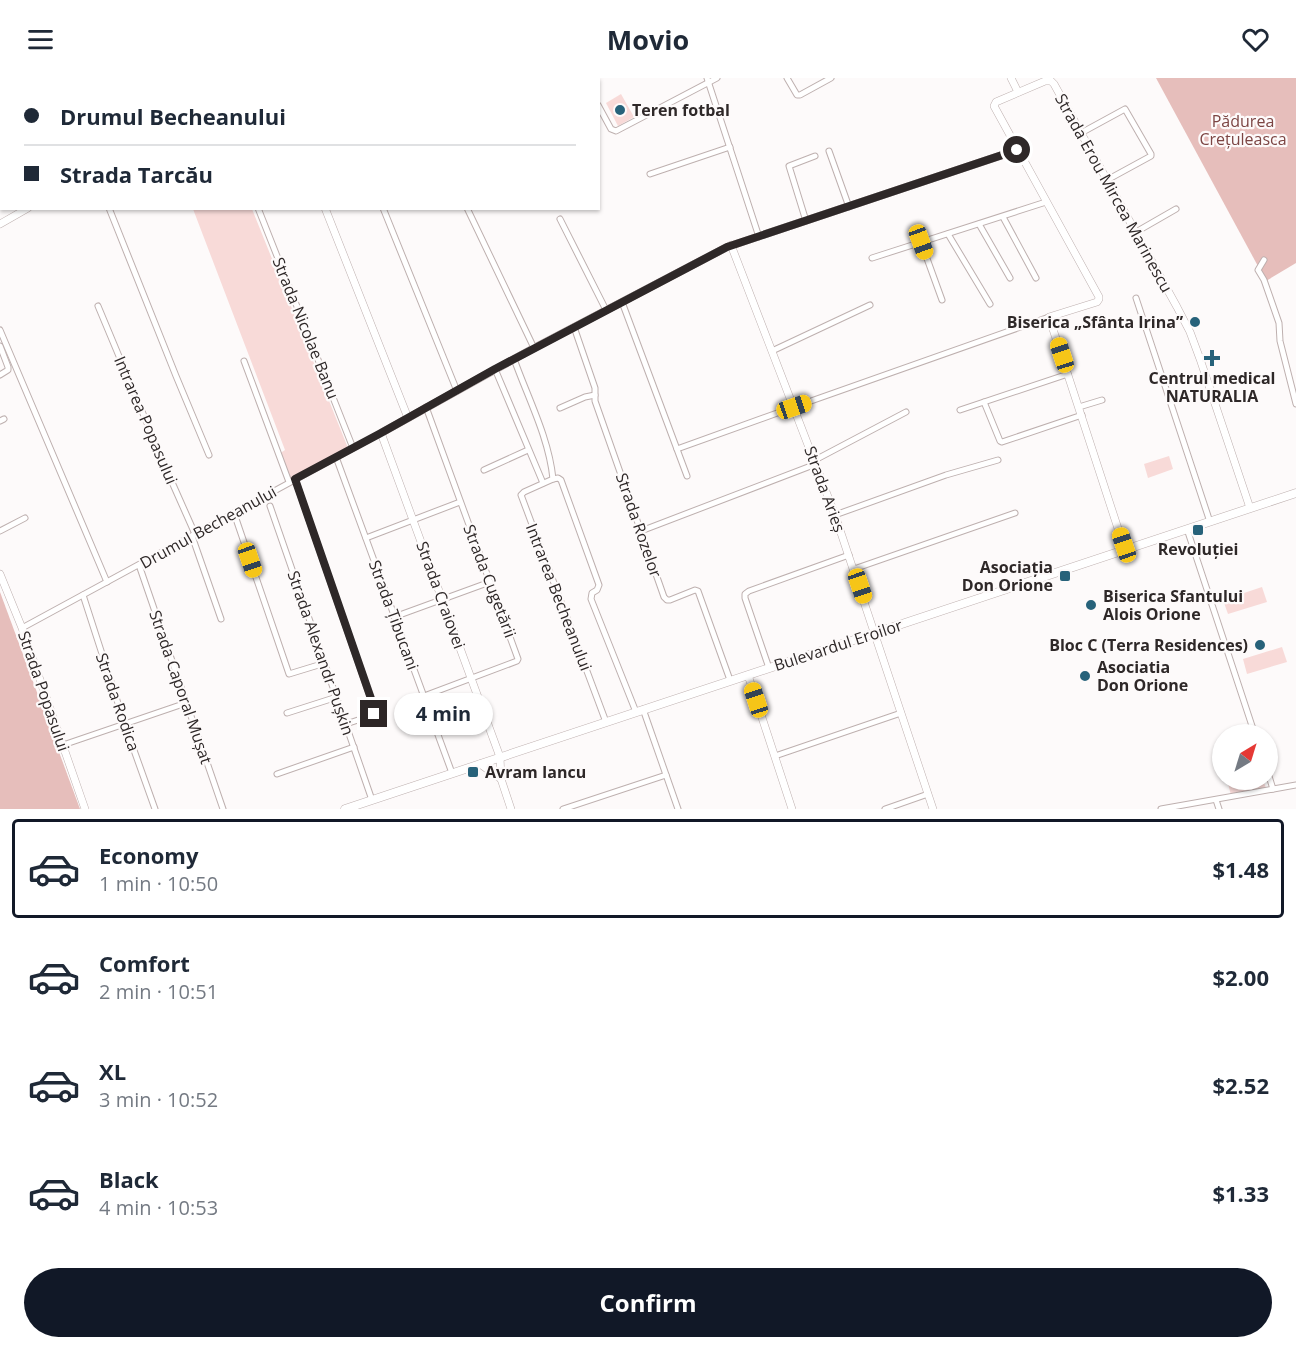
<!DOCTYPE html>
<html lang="en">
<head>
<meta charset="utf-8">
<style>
  :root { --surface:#fff; --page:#f2f2f3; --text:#1f2937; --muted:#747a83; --line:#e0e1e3; --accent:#111827 }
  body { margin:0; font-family:"Open Sans",sans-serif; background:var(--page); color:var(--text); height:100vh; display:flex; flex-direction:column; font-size:22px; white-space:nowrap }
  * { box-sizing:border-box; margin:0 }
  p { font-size:20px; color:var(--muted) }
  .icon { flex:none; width:33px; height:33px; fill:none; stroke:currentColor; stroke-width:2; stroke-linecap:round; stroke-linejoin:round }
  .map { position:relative; height:731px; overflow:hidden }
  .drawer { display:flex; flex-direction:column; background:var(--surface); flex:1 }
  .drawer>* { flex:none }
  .top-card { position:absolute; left:0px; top:0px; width:600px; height:132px; box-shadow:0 2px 4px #0004; display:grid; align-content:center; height:132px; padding:0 24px; background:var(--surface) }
  .needle { width:39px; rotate:38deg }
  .fabs { position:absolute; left:1212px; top:646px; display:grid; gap:12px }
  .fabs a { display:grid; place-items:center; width:66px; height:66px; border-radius:50%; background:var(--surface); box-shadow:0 2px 4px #0004; font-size:30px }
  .end { position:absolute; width:27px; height:27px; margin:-14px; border:8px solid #2e2828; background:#fff; box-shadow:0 0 0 3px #fff }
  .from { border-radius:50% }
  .bubble { position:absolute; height:42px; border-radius:21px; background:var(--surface); box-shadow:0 2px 4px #0004; font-size:20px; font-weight:700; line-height:42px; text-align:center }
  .car { position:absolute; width:18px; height:36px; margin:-18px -9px; border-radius:8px; box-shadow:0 0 4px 2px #0007; background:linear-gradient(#f5c518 24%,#345 0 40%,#f5c518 0 76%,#345 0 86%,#f5c518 0) }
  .top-card b { display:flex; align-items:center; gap:21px; height:57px; font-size:22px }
  .top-card b+b { border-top:2px solid var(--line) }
  .top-card i { width:15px; height:15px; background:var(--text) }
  ul { padding:10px 0 0; list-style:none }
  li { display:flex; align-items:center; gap:18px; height:99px; margin:0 12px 9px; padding:0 12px; border:3px solid transparent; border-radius:6px }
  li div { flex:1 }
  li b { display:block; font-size:22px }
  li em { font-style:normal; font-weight:700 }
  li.current { border-color:var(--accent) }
  li>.icon { width:54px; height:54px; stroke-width:1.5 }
  .action { display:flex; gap:12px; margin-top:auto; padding:12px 24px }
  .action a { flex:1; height:69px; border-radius:36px; background:var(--accent); color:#fff; font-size:24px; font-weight:700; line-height:69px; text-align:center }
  header { display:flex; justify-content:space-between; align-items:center; height:78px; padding:0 24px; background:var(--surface); font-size:27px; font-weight:700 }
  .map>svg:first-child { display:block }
</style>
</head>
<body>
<header><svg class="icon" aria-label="menu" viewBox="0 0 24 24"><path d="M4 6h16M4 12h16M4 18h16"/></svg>Movio<svg class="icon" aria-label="heart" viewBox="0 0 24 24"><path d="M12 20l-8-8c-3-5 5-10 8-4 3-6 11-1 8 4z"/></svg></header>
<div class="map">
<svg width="1296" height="731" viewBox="0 0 1296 731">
  <rect width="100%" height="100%" fill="#fdfafa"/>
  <g fill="#f8dad8">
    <path d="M621,16L634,39L618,48L606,25Z"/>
    <path d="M193,131H252L348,370L289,403L279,376L285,372Z"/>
    <path d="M1169,378L1173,391L1148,400L1144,386Z"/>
    <path d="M1262,509L1267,524L1228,536L1223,522Z"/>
    <path d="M1282,569L1287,584L1247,596L1243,581Z"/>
    <path d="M1227,702H1263L1266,710L1231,717Z"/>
  </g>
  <g fill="#e6bebb">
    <path d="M1156,0H1296V185L1266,203Z"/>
    <path d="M0,514L80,731H0Z"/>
  </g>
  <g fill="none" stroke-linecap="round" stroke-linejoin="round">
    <defs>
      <g id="minor">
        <path d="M28,0L29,2"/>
        <path d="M100,0V2"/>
        <path d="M138,0V2"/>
        <path d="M181,0V2"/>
        <path d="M221,0V2"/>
        <path d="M331,0V2"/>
        <path d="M707,0L759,159"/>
        <path d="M787,0L797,17H800L831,0"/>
        <path d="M408,2L411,0"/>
        <path d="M455,2L458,0"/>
        <path d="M522,2L525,0"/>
        <path d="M586,2V0"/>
        <path d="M598,27L611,51L616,53L717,0"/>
        <path d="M1081,55L1125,31L1151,76V78L1107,102"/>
        <path d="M829,73L849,129"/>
        <path d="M650,96L730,69"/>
        <path d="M109,130L176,298L209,377"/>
        <path d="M258,130L353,370"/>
        <path d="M383,130L457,313"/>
        <path d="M467,130L534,270"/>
        <path d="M1003,139L1036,200"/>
        <path d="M560,141L606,232"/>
        <path d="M806,143L789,88L815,78"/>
        <path d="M979,146L1010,200"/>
        <path d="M1136,154L1176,131"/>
        <path d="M948,156L990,226"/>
        <path d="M921,164L942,222"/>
        <path d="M872,180L1046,124"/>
        <path d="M1264,182L1258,192L1264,202L1279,245L1280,263L1296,326"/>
        <path d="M1136,220L1210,444"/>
        <path d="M622,224L687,398"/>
        <path d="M98,228L167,393L195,456"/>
        <path d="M574,249L595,310V323L664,519L667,522H670L695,512L698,513L730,602"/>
        <path d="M0,252L107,504"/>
        <path d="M0,268L8,289V292L0,297"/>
        <path d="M772,273L870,227"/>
        <path d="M514,281C528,320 549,360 553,401"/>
        <path d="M244,283L289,404"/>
        <path d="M495,291L543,405"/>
        <path d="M984,324L1000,363L1002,364L1082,337"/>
        <path d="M1079,329L1102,322"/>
        <path d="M560,330L585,319L595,317"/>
        <path d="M960,332L1068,296"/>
        <path d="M0,343L4,341"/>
        <path d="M677,371L794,329L1049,239"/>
        <path d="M336,379L452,695"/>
        <path d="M815,382L906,334"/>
        <path d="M484,392L528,372"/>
        <path d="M295,401L375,633L373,637L346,646"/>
        <path d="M270,428L372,722"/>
        <path d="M234,435L289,596L325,585"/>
        <path d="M835,437L946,397L998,382"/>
        <path d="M1187,451L1255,657"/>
        <path d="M0,453L25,440"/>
        <path d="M641,453L816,386"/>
        <path d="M192,458L221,541"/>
        <path d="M366,460L460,424"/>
        <path d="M139,487L223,731"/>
        <path d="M854,491L1015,435"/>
        <path d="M83,517L125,647L155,731"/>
        <path d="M394,539L490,504"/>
        <path d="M22,550L381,355"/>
        <path d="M769,590L745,520V516L749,513L849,477"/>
        <path d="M424,618L517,583L518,581L426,329"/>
        <path d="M643,631L678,731"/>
        <path d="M287,635L337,619"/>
        <path d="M606,644L521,417L524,414L553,401L558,400L561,402L599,507L597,512L592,515L591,521L636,634"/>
        <path d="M63,667L186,625"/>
        <path d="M775,678L901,635"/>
        <path d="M1268,695L1273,711"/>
        <path d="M277,696L354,669"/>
        <path d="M1216,722L1219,731"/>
        <path d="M563,731L666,697"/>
        <path d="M885,731L928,716"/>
        <path d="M1161,731L1296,707"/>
      </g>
      <g id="tertiary">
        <path d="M1011,0L1018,14"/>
        <path d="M266,2L269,0"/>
        <path d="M325,130L408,340"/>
        <path d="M0,146L28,130"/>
        <path d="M731,167L835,437L933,731"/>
        <path d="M1125,472L1049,239L1097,224L1099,221V219L994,28L996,24L1045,3H1051L1054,6L1177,229L1190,254L1200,281L1250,430"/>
        <path d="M0,496L22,550L85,731"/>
        <path d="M748,597L792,731"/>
        <path d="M480,686L501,701"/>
        <path d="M511,731L501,701L500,679L381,355L534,270L727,169L1017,72"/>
      </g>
      <path id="secondary" d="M345,731L1296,415"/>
    </defs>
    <use href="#minor" stroke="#beb0af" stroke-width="7"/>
    <use href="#tertiary" stroke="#beb0af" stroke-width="8"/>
    <use href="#secondary" stroke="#beb0af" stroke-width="9"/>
    <use href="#minor" stroke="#fff" stroke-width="5"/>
    <use href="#tertiary" stroke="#fff" stroke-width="7"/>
    <use href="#secondary" stroke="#fff" stroke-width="8"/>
  </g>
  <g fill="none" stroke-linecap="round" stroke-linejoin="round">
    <path stroke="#2e2828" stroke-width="8" d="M374,636L375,632L295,401L381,355L495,291L727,169L1017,72"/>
  </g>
  <g fill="#27627a" stroke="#fdfafa" stroke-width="2">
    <circle cx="620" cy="32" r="6"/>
    <circle cx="1195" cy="244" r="6"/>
    <path d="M1209 271h6v6h6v6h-6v6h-6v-6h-6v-6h6z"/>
    <rect x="1192" y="446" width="12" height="12" rx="3"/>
    <rect x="1059" y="492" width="12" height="12" rx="3"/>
    <circle cx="1091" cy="527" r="6"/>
    <circle cx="1260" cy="567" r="6"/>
    <circle cx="1085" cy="598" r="6"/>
    <rect x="467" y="688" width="12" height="12" rx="3"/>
  </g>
  <g text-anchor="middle" stroke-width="4.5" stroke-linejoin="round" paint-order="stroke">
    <g font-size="16" font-weight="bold" fill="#2e2828" stroke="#fdfafa" text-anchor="start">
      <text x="632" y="38">Teren fotbal</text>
      <text x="1183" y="250" text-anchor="end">Biserica „Sfânta Irina”</text>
      <text x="1212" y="306" text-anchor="middle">Centrul medical<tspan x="1212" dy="18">NATURALIA</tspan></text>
      <text x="1198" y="477" text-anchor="middle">Revoluției</text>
      <text x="1053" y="495" text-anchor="end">Asociația<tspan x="1053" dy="18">Don Orione</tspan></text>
      <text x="1103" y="524">Biserica Sfantului<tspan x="1103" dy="18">Alois Orione</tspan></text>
      <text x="1248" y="573" text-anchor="end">Bloc C (Terra Residences)</text>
      <text x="1097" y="595">Asociatia<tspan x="1097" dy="18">Don Orione</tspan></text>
      <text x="485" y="700">Avram Iancu</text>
    </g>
    <g font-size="16" fill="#7c4543" stroke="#fdfafa">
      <text x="1243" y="49">Pădurea<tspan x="1243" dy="18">Crețuleasca</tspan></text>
    </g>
    <g font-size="16" fill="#2e2828" stroke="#fdfafa">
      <text transform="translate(1114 115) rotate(61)" y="6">Strada Erou Mircea Marinescu</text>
      <text transform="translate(306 250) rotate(68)" y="6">Strada Nicolae Banu</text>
      <text transform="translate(146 342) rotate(67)" y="6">Intrarea Popasului</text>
      <text transform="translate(825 411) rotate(70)" y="6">Strada Arieș</text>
      <text transform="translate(639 447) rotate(71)" y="6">Strada Rozelor</text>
      <text transform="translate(208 449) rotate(-29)" y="6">Drumul Becheanului</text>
      <text transform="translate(490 503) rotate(69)" y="6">Strada Cugetării</text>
      <text transform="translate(441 517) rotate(70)" y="6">Strada Craiovei</text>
      <text transform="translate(559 519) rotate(69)" y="6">Intrarea Becheanului</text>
      <text transform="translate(394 537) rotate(70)" y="6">Strada Țibucani</text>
      <text transform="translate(838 567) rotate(-18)" y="6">Bulevardul Eroilor</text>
      <text transform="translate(321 575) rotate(71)" y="6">Strada Alexandr Pușkin</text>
      <text transform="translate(181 609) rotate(71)" y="6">Strada Caporal Mușat</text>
      <text transform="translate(44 613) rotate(71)" y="6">Strada Popasului</text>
      <text transform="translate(118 624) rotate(71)" y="6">Strada Rodica</text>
    </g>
  </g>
</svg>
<div class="fabs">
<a><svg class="needle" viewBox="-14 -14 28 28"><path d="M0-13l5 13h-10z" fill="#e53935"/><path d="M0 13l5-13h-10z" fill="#747a83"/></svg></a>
</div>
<i class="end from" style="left:1017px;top:72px"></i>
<i class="end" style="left:374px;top:636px"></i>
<div class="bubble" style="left:394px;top:615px;width:99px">4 min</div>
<i class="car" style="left:921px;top:164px;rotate:160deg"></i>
<i class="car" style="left:1062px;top:277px;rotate:342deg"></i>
<i class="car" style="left:794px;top:329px;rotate:71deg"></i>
<i class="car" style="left:1124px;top:467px;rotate:341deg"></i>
<i class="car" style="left:250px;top:482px;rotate:161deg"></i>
<i class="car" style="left:860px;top:508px;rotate:161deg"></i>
<i class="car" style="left:756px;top:622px;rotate:342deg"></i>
<div class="top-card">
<b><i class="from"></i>Drumul Becheanului</b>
<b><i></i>Strada Tarcău</b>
</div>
</div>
<section class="drawer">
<ul>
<li class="current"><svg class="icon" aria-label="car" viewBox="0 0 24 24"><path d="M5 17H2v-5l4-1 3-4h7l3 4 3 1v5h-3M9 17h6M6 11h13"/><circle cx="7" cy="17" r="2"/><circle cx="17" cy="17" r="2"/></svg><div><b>Economy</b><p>1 min · 10:50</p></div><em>$1.48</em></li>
<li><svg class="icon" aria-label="car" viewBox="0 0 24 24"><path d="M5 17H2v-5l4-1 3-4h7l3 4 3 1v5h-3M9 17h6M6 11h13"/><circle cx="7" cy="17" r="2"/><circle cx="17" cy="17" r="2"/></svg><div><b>Comfort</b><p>2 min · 10:51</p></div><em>$2.00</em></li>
<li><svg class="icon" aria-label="car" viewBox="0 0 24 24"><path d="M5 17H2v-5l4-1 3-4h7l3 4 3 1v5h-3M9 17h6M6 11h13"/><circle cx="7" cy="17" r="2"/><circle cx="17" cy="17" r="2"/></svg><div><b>XL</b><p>3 min · 10:52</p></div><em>$2.52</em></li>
<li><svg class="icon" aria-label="car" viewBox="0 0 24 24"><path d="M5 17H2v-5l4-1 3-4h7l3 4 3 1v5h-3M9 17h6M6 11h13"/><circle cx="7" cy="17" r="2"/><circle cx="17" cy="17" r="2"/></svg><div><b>Black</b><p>4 min · 10:53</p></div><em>$1.33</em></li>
</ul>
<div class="action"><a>Confirm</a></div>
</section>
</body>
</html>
